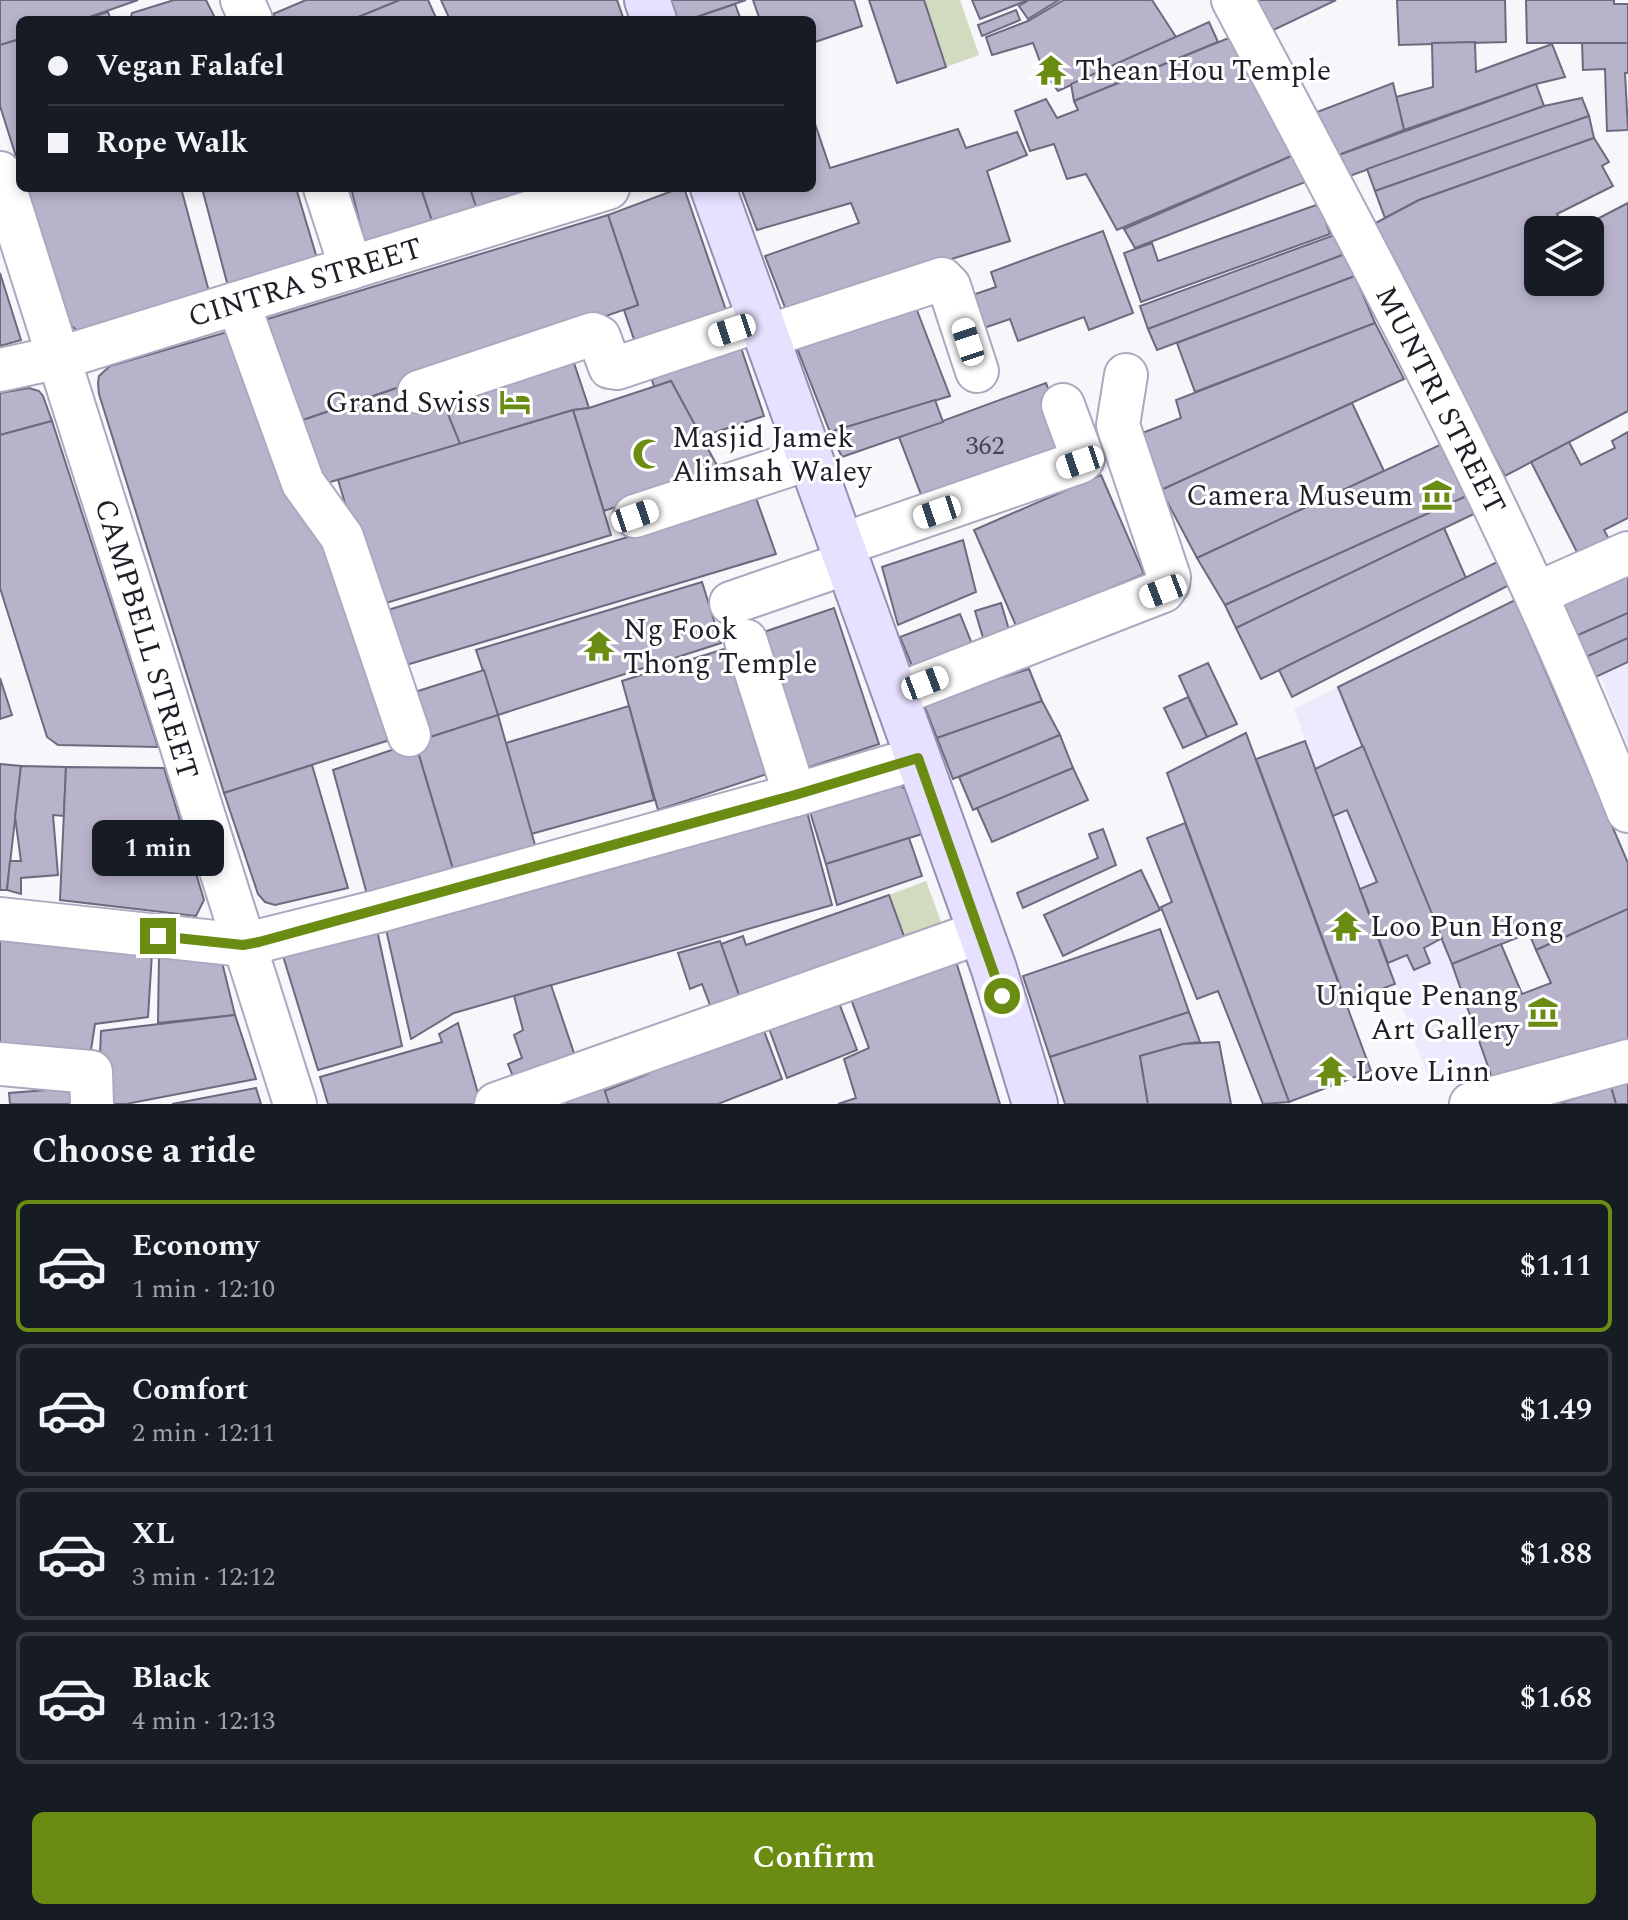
<!DOCTYPE html>
<html lang="en">
<head>
<meta charset="utf-8">
<style>
  :root { --surface:#171b24; --page:#242831; --text:#f1f3f6; --muted:#9ea1a6; --line:#363941; --accent:#6a8c13 }
  body { margin:0; font-family:Spectral,serif; background:var(--page); color:var(--text); height:100vh; display:flex; flex-direction:column; font-size:30px; white-space:nowrap }
  * { box-sizing:border-box; margin:0 }
  p { font-size:26px; color:var(--muted) }
  .icon { flex:none; width:44px; height:44px; fill:none; stroke:currentColor; stroke-width:2; stroke-linecap:round; stroke-linejoin:round }
  .map { position:relative; height:1104px; overflow:hidden }
  .details { display:flex; flex-direction:column; background:var(--surface); flex:1 }
  .details>* { flex:none }
  .top-card { position:absolute; left:16px; top:16px; width:800px; height:176px; border-radius:12px; box-shadow:0 4px 12px #0003; display:grid; align-content:center; height:176px; padding:0 32px; background:var(--surface) }
  .fabs { position:absolute; left:1524px; top:216px; display:grid; gap:16px }
  .fabs a { display:grid; place-items:center; width:80px; height:80px; border-radius:12px; background:var(--surface); box-shadow:0 4px 12px #0003; font-size:40px }
  .end { position:absolute; width:36px; height:36px; margin:-18px; border:10px solid #6a8c13; background:#fff; box-shadow:0 0 0 4px #fff }
  .from { border-radius:50% }
  .bubble { position:absolute; height:56px; border-radius:12px; background:var(--surface); box-shadow:0 4px 12px #0003; font-size:26px; font-weight:600; line-height:56px; text-align:center }
  .car { position:absolute; width:24px; height:48px; margin:-24px -12px; border-radius:10px; box-shadow:0 0 6px 2px #0007; background:linear-gradient(#fff 24%,#345 0 40%,#fff 0 76%,#345 0 86%,#fff 0) }
  .top-card b { display:flex; align-items:center; gap:28px; height:76px; font-size:30px }
  .top-card b+b { border-top:2px solid var(--line) }
  .top-card i { width:20px; height:20px; background:var(--text) }
  ul { padding:0; list-style:none }
  li { display:flex; align-items:center; gap:24px; height:132px; margin:0 16px 12px; padding:0 16px; border:4px solid var(--line); border-radius:12px }
  li div { flex:1 }
  li b { display:block; font-size:30px }
  li em { font-style:normal; font-weight:600 }
  li.current { border-color:var(--accent) }
  li>.icon { width:72px; height:72px; stroke-width:1.5 }
  h2 { padding:0 32px; font-size:36px; line-height:96px }
  .action { display:flex; gap:16px; margin-top:auto; padding:16px 32px }
  .action a { flex:1; height:92px; border-radius:12px; background:var(--accent); color:#fff; font-size:32px; font-weight:600; line-height:92px; text-align:center }
  .map>svg:first-child { display:block }
</style>
</head>
<body>
<div class="map">
<svg width="1628" height="1104" viewBox="0 0 1628 1104">
  <rect width="100%" height="100%" fill="#f7f6fb"/>
  <g fill="#eeeafe">
    <path d="M1628,662V747L1600,675Z"/>
    <path d="M1338,687L1442,938L1491,1075L1431,1085L1294,709Z"/>
  </g>
  <g fill="#d0dbc0">
    <path d="M924,0H960L979,55L946,67Z"/>
    <path d="M926,881L943,927L906,942L889,895Z"/>
  </g>
  <g fill="#b8b3cb" stroke="#6d697e" stroke-width="2">
    <path d="M0,0H138L81,20H20V39L0,45Z"/>
    <path d="M174,0H206L216,20H130L132,13Z"/>
    <path d="M306,0H400L351,20H277L273,14Z"/>
    <path d="M400,0H428L437,20H351Z"/>
    <path d="M441,0H617L624,20H450Z"/>
    <path d="M670,0H746L688,20H677Z"/>
    <path d="M753,0H854L862,26L812,43V20H760Z"/>
    <path d="M869,0H924L946,67L897,83Z"/>
    <path d="M972,0H1026V1L980,19Z"/>
    <path d="M1029,0H1059L1028,19L1019,6Z"/>
    <path d="M1064,0H1152L1176,37L1058,91L1044,72L1033,43L992,55L986,37L1028,21Z"/>
    <path d="M1249,0H1336L1267,33Z"/>
    <path d="M1397,0H1505L1506,42L1399,45Z"/>
    <path d="M1526,0H1614V4H1628V43H1527Z"/>
    <path d="M735,4L741,20H688Z"/>
    <path d="M1016,10L1020,20L982,36L978,25Z"/>
    <path d="M108,12L111,20H81Z"/>
    <path d="M1209,22L1218,42L1074,101L1071,84Z"/>
    <path d="M1231,37L1296,154L1117,230L1086,174L1067,179L1054,144L1030,151L1015,111L1046,99L1057,118L1078,110L1074,101Z"/>
    <path d="M20,39V169L0,106V45Z"/>
    <path d="M1475,42L1476,72L1552,44L1565,77L1536,84L1404,130L1396,97L1433,87L1432,43Z"/>
    <path d="M1582,43H1628V73H1625L1628,130L1607,131L1605,69L1583,70Z"/>
    <path d="M1393,83L1404,130L1336,156L1312,114Z"/>
    <path d="M1536,84L1544,106L1344,178L1336,156Z"/>
    <path d="M1582,98L1589,116L1375,191L1367,169L1544,106Z"/>
    <path d="M812,115L830,168L958,129L966,148L1017,132L1027,155L987,171L1010,241L786,310L765,256L859,223L851,203L757,230L741,188H812Z"/>
    <path d="M1589,116L1594,138L1419,200L1385,218L1375,191Z"/>
    <path d="M1594,138L1609,162L1602,166L1613,186L1557,214L1566,230H1538V282H1590V230H1576L1628,203V411L1505,476L1370,226L1419,200Z"/>
    <path d="M1296,154L1308,181L1135,248L1124,229Z"/>
    <path d="M26,188H181L211,299L85,336L70,325Z"/>
    <path d="M202,188H296L319,265L230,294Z"/>
    <path d="M351,188H421L436,232L367,252Z"/>
    <path d="M421,188H470L479,214L434,227Z"/>
    <path d="M470,188H573L479,216Z"/>
    <path d="M680,188H684L729,319L638,351L624,310L638,305L608,215Z"/>
    <path d="M1319,204L1330,234L1141,302L1124,253L1152,243L1158,261Z"/>
    <path d="M608,215L638,305L303,420L299,408L280,413L251,324Z"/>
    <path d="M1103,231L1133,313L1089,330L1084,317L1018,341L1010,319L984,328L972,295L996,287L991,272Z"/>
    <path d="M1337,234L1345,254L1148,329L1140,306Z"/>
    <path d="M1345,254L1355,276L1157,350L1148,329Z"/>
    <path d="M0,273L21,340L0,346Z"/>
    <path d="M1355,276L1375,323L1195,392L1177,343Z"/>
    <path d="M913,300L950,396L830,432L795,343Z"/>
    <path d="M1375,323L1404,379L1161,490L1137,435L1181,418L1176,400Z"/>
    <path d="M241,328L402,736L224,793L99,394L98,383L99,376L110,366Z"/>
    <path d="M738,339L764,416L701,437L671,381L654,387L650,372Z"/>
    <path d="M571,354L589,408L573,410L460,444L441,397Z"/>
    <path d="M671,381L720,471L604,511L573,410L589,408Z"/>
    <path d="M1046,383L1072,452L925,505L899,437Z"/>
    <path d="M29,388L39,391L43,396L52,421L0,435V393Z"/>
    <path d="M397,388L405,407L441,397L460,444L313,487L292,426L303,420Z"/>
    <path d="M935,400L943,422L842,457L830,432Z"/>
    <path d="M1352,403L1384,471L1197,558L1161,490Z"/>
    <path d="M573,410L611,535L376,606L338,480Z"/>
    <path d="M52,421L158,747L58,745L47,737L0,588V435Z"/>
    <path d="M1628,432V518L1604,530L1611,543L1580,558L1531,462L1569,442L1581,465L1615,448L1612,441Z"/>
    <path d="M1444,443L1471,494L1225,605L1197,558Z"/>
    <path d="M1101,475L1144,574L1017,628L974,530Z"/>
    <path d="M1471,494L1480,511L1236,628L1225,605Z"/>
    <path d="M756,498L776,554L393,669L378,613Z"/>
    <path d="M1444,528L1466,578L1261,679L1236,628Z"/>
    <path d="M963,540L976,592L898,625L882,567Z"/>
    <path d="M1503,559L1515,582L1292,697L1279,670Z"/>
    <path d="M1628,568V613L1567,640L1551,604Z"/>
    <path d="M702,582L721,643L498,715L476,650Z"/>
    <path d="M1515,600L1628,863V909L1536,950L1529,933L1452,964L1338,687Z"/>
    <path d="M1001,603L1013,643L987,651L975,611Z"/>
    <path d="M834,608L879,744L798,771L752,636Z"/>
    <path d="M1628,613V638L1575,662L1567,640Z"/>
    <path d="M960,614L974,649L915,673L900,637Z"/>
    <path d="M1628,638V662L1585,682L1575,662Z"/>
    <path d="M737,645L776,771L658,810L622,681Z"/>
    <path d="M1208,663L1237,724L1207,737L1179,676Z"/>
    <path d="M1029,669L1042,701L937,738L923,702Z"/>
    <path d="M484,670L498,715L428,738L412,693Z"/>
    <path d="M0,678L12,715L0,719Z"/>
    <path d="M1188,697L1207,737L1183,748L1164,708Z"/>
    <path d="M1042,701L1060,735L953,779L937,738Z"/>
    <path d="M629,706L654,800L531,834L506,743Z"/>
    <path d="M498,715L537,852L455,876L415,742Z"/>
    <path d="M1246,733L1371,1071L1289,1102L1167,773Z"/>
    <path d="M1060,735L1073,768L973,810L959,777Z"/>
    <path d="M1305,741L1395,984L1346,1002L1256,759Z"/>
    <path d="M415,742L455,876L368,898L333,770Z"/>
    <path d="M1363,746L1442,938L1424,948L1430,963L1414,970L1407,955L1388,963L1360,889L1377,882L1347,810L1333,816L1315,769Z"/>
    <path d="M0,764L21,766L7,890H0Z"/>
    <path d="M312,765L348,888L275,905L265,902L258,894L224,793Z"/>
    <path d="M21,766L66,767L64,816L53,815L58,875L21,878V894L7,890L10,861H21L15,817Z"/>
    <path d="M66,767L164,768L204,900L196,916L60,900Z"/>
    <path d="M1073,768L1088,800L992,842L977,808Z"/>
    <path d="M897,784L910,792L922,834L826,864L810,812Z"/>
    <path d="M807,812L832,905L454,1013L411,1039L385,925Z"/>
    <path d="M1185,823L1289,1102L1263,1104L1218,991L1197,999L1161,907L1172,902L1147,838Z"/>
    <path d="M1103,829L1116,865L1023,908L1017,893L1098,858L1089,834Z"/>
    <path d="M909,838L922,876L837,905L826,864Z"/>
    <path d="M1141,870L1160,910L1063,956L1044,915Z"/>
    <path d="M889,895L906,942L741,1001L721,944L743,936L746,945Z"/>
    <path d="M1628,909V1039L1497,1081L1491,1075L1452,964L1501,944L1522,994L1551,983L1536,950Z"/>
    <path d="M1160,929L1189,1012L1050,1057L1023,976Z"/>
    <path d="M377,930L402,1046L318,1070L283,956Z"/>
    <path d="M0,933L152,953L148,1017L95,1024L89,1063L0,1054Z"/>
    <path d="M720,941L741,1001L713,1013L702,984L690,989L678,953Z"/>
    <path d="M159,955L221,958L235,1015L158,1023Z"/>
    <path d="M954,955L1000,1104H838L856,1098L844,1059L869,1048L848,991Z"/>
    <path d="M551,985L579,1068L518,1089L508,1064L522,1058L514,1035L523,1030L514,996Z"/>
    <path d="M836,995L857,1050L787,1078L766,1020Z"/>
    <path d="M1189,1012L1200,1042L1183,1044L1140,1056L1148,1104H1065L1050,1057Z"/>
    <path d="M235,1015L256,1079L126,1104H98L101,1031Z"/>
    <path d="M458,1023L481,1104H328L320,1077L442,1042L439,1034Z"/>
    <path d="M761,1023L782,1079L718,1104H609L604,1091L648,1074L644,1063Z"/>
    <path d="M1219,1042L1231,1104H1148L1140,1056L1183,1044Z"/>
    <path d="M601,1079L609,1104H531Z"/>
    <path d="M1628,1082V1104H1616L1611,1087Z"/>
    <path d="M1611,1087L1616,1104H1557Z"/>
    <path d="M73,1088L75,1104H10L9,1093Z"/>
    <path d="M256,1088L261,1104H172Z"/>
  </g>
  <g fill="none" stroke-linecap="round" stroke-linejoin="round">
    <defs>
      <g id="minor">
        <path d="M242,0L251,20"/>
        <path d="M1233,0C1374,266 1518,530 1628,811"/>
        <path d="M0,173L295,1104"/>
        <path d="M325,188L351,268"/>
        <path d="M238,303L303,483L342,537L409,735"/>
        <path d="M768,336L942,279L949,286L977,371"/>
        <path d="M0,370L73,354L608,188"/>
        <path d="M419,392L593,334L599,337L610,367L617,368L761,320"/>
        <path d="M635,516L811,458"/>
        <path d="M841,545L1080,462L1083,459L1081,454L1063,405"/>
        <path d="M1536,594L1628,553"/>
        <path d="M731,603L847,563"/>
        <path d="M746,641L795,795"/>
        <path d="M896,695L1163,591L1168,584L1169,577L1118,425L1126,375"/>
        <path d="M0,919L243,945L379,911L795,795L918,758"/>
        <path d="M0,1064L91,1072L92,1104"/>
        <path d="M496,1104L981,932"/>
        <path d="M1471,1104L1628,1061"/>
      </g>
      <g id="major">
        <path d="M647,0L654,20"/>
        <path d="M713,188L994,969L1035,1104"/>
      </g>
    </defs>
    <use href="#minor" stroke="#aca8bf" stroke-width="46"/>
    <use href="#major" stroke="#978fb2" stroke-width="48"/>
    <use href="#minor" stroke="#fff" stroke-width="42"/>
    <use href="#major" stroke="#e7e0fe" stroke-width="44"/>
  </g>
  <g fill="none" stroke-linecap="round" stroke-linejoin="round">
    <path stroke="#6a8c13" stroke-width="10" d="M158,936L243,945L259,942L795,795L918,758L1002,996"/>
  </g>
  <defs>
    <symbol id="temple-bare" viewBox="-9 -9 18 18"><path d="M0-6L5-2H3V0L6.5 2.5H4V6H1.5V3h-3V6H-4V2.5H-6.5L-3 0V-2H-5Z" fill="#6a8c13" stroke="#fff" stroke-width="2.5" paint-order="stroke"/></symbol>
    <symbol id="hotel-bare" viewBox="-9 -9 18 18"><path d="M-6-4.5h1.5V1H6V5H4.5V3h-9V5H-6ZM-4 0a1.8 1.8 0 1 1 3.6 0ZM.5 0V-2.5h3Q6-2.5 6 0Z" fill="#6a8c13" stroke="#fff" stroke-width="2.5" paint-order="stroke"/></symbol>
    <symbol id="mosque-bare" viewBox="-9 -9 18 18"><path d="M3.5-4.9A6 6 0 1 0 3.5 4.9A5 5 0 1 1 3.5-4.9Z" fill="#6a8c13" stroke="#fff" stroke-width="2.5" paint-order="stroke"/></symbol>
    <symbol id="museum-bare" viewBox="-9 -9 18 18"><path d="M0-6L6-3V-2H-6V-3ZM-5-1h2V3h-2ZM-1-1h2V3h-2ZM3-1h2V3H3ZM-6 4H6V6H-6Z" fill="#6a8c13" stroke="#fff" stroke-width="2.5" paint-order="stroke"/></symbol>
  </defs>
  <g fill-rule="evenodd">
    <use href="#temple-bare" x="1029" y="48" width="44" height="44"/>
    <use href="#hotel-bare" x="493" y="380" width="44" height="44"/>
    <use href="#mosque-bare" x="626" y="432" width="44" height="44"/>
    <use href="#museum-bare" x="1415" y="473" width="44" height="44"/>
    <use href="#temple-bare" x="577" y="624" width="44" height="44"/>
    <use href="#temple-bare" x="1324" y="904" width="44" height="44"/>
    <use href="#museum-bare" x="1521" y="990" width="44" height="44"/>
    <use href="#temple-bare" x="1309" y="1049" width="44" height="44"/>
  </g>
  <g text-anchor="middle" stroke-width="6" stroke-linejoin="round" paint-order="stroke">
    <g font-size="26" fill="#464350">
      <text x="985" y="454">362</text>
    </g>
    <g font-size="30" fill="#201e27" stroke="#fff" text-anchor="start">
      <text x="1075" y="80">Thean Hou Temple</text>
      <text x="491" y="412" text-anchor="end">Grand Swiss</text>
      <text x="672" y="447">Masjid Jamek<tspan x="672" dy="34">Alimsah Waley</tspan></text>
      <text x="1413" y="505" text-anchor="end">Camera Museum</text>
      <text x="623" y="639">Ng Fook<tspan x="623" dy="34">Thong Temple</tspan></text>
      <text x="1370" y="936">Loo Pun Hong</text>
      <text x="1519" y="1005" text-anchor="end">Unique Penang<tspan x="1519" dy="34">Art Gallery</tspan></text>
      <text x="1355" y="1081">Love Linn</text>
    </g>
    <g font-size="30" fill="#201e27" stroke="#fff">
      <text transform="translate(305 282) rotate(-17)" y="10">CINTRA STREET</text>
      <text transform="translate(1441 400) rotate(63)" y="10">MUNTRI STREET</text>
      <text transform="translate(147 639) rotate(73)" y="10">CAMPBELL STREET</text>
    </g>
  </g>
</svg>
<div class="fabs">
<a><svg class="icon" aria-label="layers" viewBox="0 0 24 24"><path d="M12 4l9 5-9 5-9-5zM3 14l9 5 9-5"/></svg></a>
</div>
<i class="end from" style="left:1002px;top:996px"></i>
<i class="end" style="left:158px;top:936px"></i>
<div class="bubble" style="left:92px;top:820px;width:132px">1 min</div>
<i class="car" style="left:732px;top:330px;rotate:252deg"></i>
<i class="car" style="left:968px;top:342px;rotate:342deg"></i>
<i class="car" style="left:1080px;top:462px;rotate:251deg"></i>
<i class="car" style="left:937px;top:512px;rotate:251deg"></i>
<i class="car" style="left:635px;top:516px;rotate:71deg"></i>
<i class="car" style="left:1163px;top:591px;rotate:249deg"></i>
<i class="car" style="left:925px;top:683px;rotate:69deg"></i>
<div class="top-card">
<b><i class="from"></i>Vegan Falafel</b>
<b><i></i>Rope Walk</b>
</div>
</div>
<section class="details">
<h2>Choose a ride</h2>
<ul>
<li class="current"><svg class="icon" aria-label="car" viewBox="0 0 24 24"><path d="M5 17H2v-5l4-1 3-4h7l3 4 3 1v5h-3M9 17h6M6 11h13"/><circle cx="7" cy="17" r="2"/><circle cx="17" cy="17" r="2"/></svg><div><b>Economy</b><p>1 min · 12:10</p></div><em>$1.11</em></li>
<li><svg class="icon" aria-label="car" viewBox="0 0 24 24"><path d="M5 17H2v-5l4-1 3-4h7l3 4 3 1v5h-3M9 17h6M6 11h13"/><circle cx="7" cy="17" r="2"/><circle cx="17" cy="17" r="2"/></svg><div><b>Comfort</b><p>2 min · 12:11</p></div><em>$1.49</em></li>
<li><svg class="icon" aria-label="car" viewBox="0 0 24 24"><path d="M5 17H2v-5l4-1 3-4h7l3 4 3 1v5h-3M9 17h6M6 11h13"/><circle cx="7" cy="17" r="2"/><circle cx="17" cy="17" r="2"/></svg><div><b>XL</b><p>3 min · 12:12</p></div><em>$1.88</em></li>
<li><svg class="icon" aria-label="car" viewBox="0 0 24 24"><path d="M5 17H2v-5l4-1 3-4h7l3 4 3 1v5h-3M9 17h6M6 11h13"/><circle cx="7" cy="17" r="2"/><circle cx="17" cy="17" r="2"/></svg><div><b>Black</b><p>4 min · 12:13</p></div><em>$1.68</em></li>
</ul>
<div class="action"><a>Confirm</a></div>
</section>
</body>
</html>
